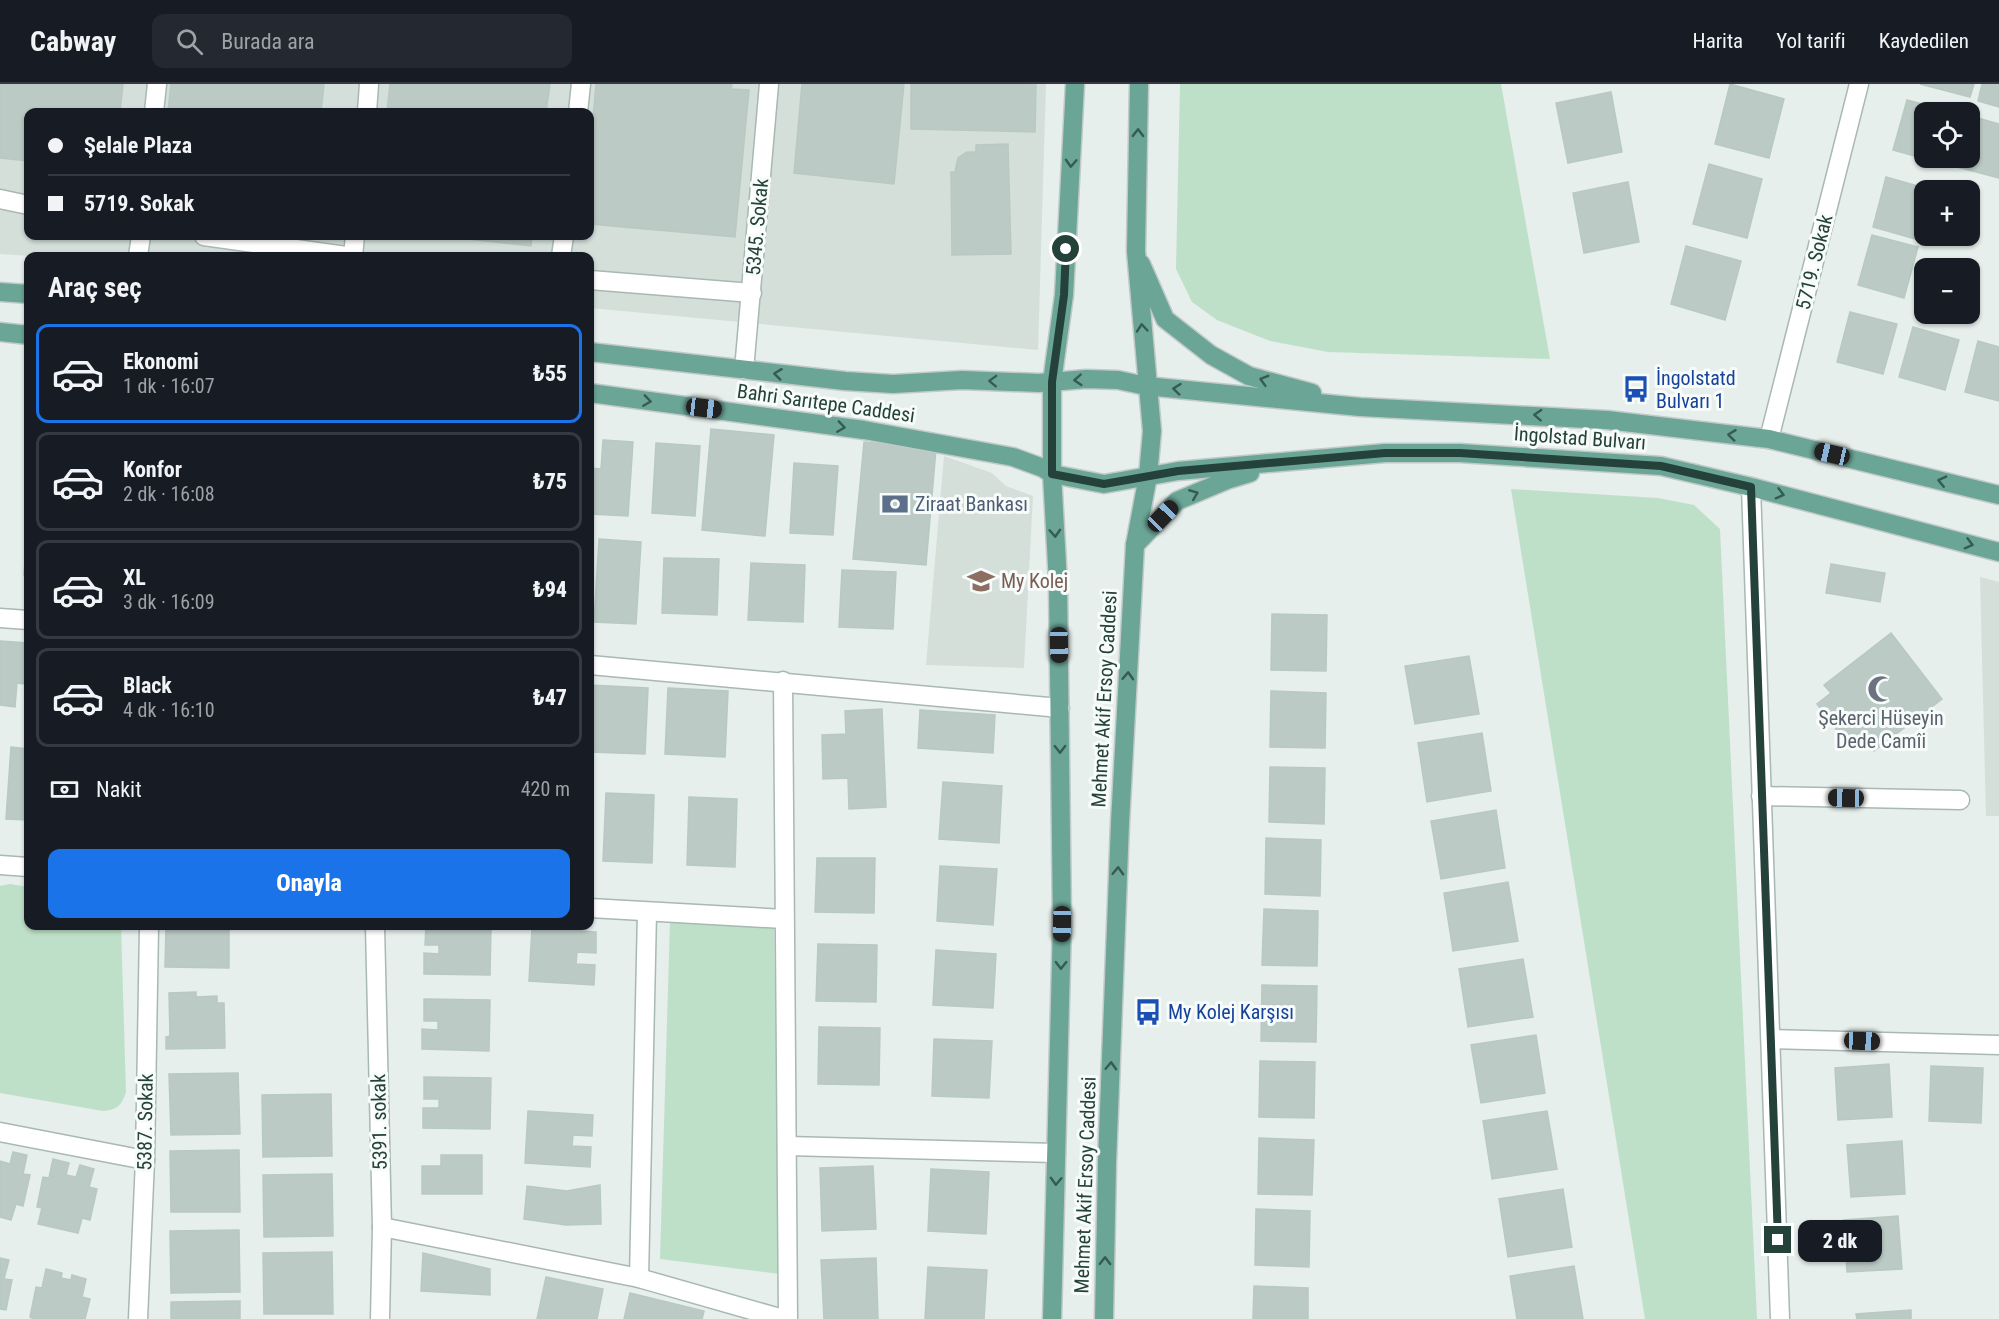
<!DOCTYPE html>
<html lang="tr">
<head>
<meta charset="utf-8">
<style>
  :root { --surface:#171b24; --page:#242831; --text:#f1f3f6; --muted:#9ea1a6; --line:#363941; --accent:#1a73e8 }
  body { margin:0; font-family:"Roboto Condensed",sans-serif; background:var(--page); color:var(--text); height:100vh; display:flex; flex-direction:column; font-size:22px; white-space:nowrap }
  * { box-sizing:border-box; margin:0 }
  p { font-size:20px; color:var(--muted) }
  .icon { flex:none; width:33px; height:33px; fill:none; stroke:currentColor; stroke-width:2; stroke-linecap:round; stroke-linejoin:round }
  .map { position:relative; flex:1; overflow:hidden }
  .details { position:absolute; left:24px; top:168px; width:570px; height:678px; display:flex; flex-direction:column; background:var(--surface); border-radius:12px; box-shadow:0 2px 4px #0004 }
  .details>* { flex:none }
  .banner { position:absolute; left:24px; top:24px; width:570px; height:132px; border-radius:12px; box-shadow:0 2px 4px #0004; display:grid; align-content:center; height:132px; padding:0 24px; background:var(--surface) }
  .controls { position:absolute; left:1914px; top:18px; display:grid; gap:12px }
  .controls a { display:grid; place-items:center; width:66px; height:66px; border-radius:12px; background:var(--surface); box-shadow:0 2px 4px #0004; font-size:30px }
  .end { position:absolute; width:27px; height:27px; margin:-14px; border:8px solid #24423a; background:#fff; box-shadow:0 0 0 3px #fff }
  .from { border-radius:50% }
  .bubble { position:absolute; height:42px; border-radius:12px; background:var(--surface); box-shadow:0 2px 4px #0004; font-size:20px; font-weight:800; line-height:42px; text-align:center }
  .car { position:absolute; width:18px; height:36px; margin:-18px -9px; border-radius:8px; box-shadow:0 0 4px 2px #0007; background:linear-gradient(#222 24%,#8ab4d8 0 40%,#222 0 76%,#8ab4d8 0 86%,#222 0) }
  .banner b { display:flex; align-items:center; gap:21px; height:57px; font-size:22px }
  .banner b+b { border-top:2px solid var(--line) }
  .banner i { width:15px; height:15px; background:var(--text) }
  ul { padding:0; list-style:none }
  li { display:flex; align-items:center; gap:18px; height:99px; margin:0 12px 9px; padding:0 12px; border:3px solid var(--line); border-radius:12px }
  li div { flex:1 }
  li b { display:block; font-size:22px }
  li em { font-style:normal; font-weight:800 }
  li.current { border-color:var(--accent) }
  li>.icon { width:54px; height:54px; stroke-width:1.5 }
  h2 { padding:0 24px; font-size:27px; line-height:72px }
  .pay { display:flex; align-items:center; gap:15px; height:66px; padding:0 24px; font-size:22px }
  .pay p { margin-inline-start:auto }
  .primary-button { display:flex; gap:12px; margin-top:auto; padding:12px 24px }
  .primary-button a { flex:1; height:69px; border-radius:12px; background:var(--accent); color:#fff; font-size:24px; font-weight:800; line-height:69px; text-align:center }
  header { display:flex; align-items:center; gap:36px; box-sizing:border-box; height:84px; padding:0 30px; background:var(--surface); border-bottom:2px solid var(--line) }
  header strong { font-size:28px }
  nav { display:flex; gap:33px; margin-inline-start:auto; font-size:21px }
  .search { width:420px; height:54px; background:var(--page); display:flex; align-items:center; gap:15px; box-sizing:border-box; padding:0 21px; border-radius:12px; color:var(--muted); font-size:22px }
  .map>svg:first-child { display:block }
</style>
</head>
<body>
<header>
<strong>Cabway</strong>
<div class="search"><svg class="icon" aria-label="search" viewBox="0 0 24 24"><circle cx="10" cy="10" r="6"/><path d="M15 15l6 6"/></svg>Burada ara</div>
<nav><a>Harita</a><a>Yol tarifi</a><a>Kaydedilen</a></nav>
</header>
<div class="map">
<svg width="1999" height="1235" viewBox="0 0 1999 1235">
  <rect width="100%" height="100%" fill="#e6efeb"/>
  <g fill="#d4dfda" fill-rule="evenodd">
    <path d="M0,0H1046L1038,266L590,224V172H31L0,170ZM28,28H590V152H28Z"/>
    <path d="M944,372L992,389L1006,402L1033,412L1024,584L926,581Z"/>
    <path d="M1980,493L1999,498V732H1986Z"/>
  </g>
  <g fill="#bfe0c8">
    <path d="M1180,0H1501L1550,275L1328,268L1270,257L1217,236L1192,218L1176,185Z"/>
    <path d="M1511,405L1658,414L1694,421L1720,445L1757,1235H1645Z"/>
    <path d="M10,800L28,803V842H121L126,1008C122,1021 117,1026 103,1027L0,1009V802Z"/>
    <path d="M670,837L774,839L780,1190L660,1175Z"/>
  </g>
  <g fill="#bbcac4" stroke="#b8c9c2" stroke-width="1.5">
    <path d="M0,0H123L120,28H28V77L0,74Z"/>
    <path d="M171,0H324L321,28H168Z"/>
    <path d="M390,0H550L546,28H387Z"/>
    <path d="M596,0H732L731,5L749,6L735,153L590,140V70Z"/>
    <path d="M802,0H904L894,100L794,89Z"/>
    <path d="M911,0L1036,1L1035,48L911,45Z"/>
    <path d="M1730,0L1784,15L1769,74L1715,60Z"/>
    <path d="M1920,0H1974L1970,13Z"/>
    <path d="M1982,0H1999V23L1978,17Z"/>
    <path d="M1611,8L1622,68L1568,79L1556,19Z"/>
    <path d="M1907,16L1953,28H1924V74H1941L1940,79L1893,66Z"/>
    <path d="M1971,32L1999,40V94L1957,83L1960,74H1970Z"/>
    <path d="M1008,60L1011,170L952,171L951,88H955L958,74L967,68H976V61Z"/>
    <path d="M1709,80L1762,95L1747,154L1693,140Z"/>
    <path d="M1886,93L1932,106H1924V134L1919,156L1873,143Z"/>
    <path d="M1628,98L1639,158L1584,169L1573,109Z"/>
    <path d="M1872,151L1918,163L1904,214L1858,201Z"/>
    <path d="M442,152H532L531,162Z"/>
    <path d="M1686,162L1741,177L1725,236L1671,220Z"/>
    <path d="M1850,228L1897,240L1883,290L1837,278Z"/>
    <path d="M1913,243L1959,256L1945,306L1899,293Z"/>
    <path d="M1978,257L1999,263V317L1965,308Z"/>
    <path d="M711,345L774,351L765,452L702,446Z"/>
    <path d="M603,356L633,358L628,432L590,430V384L601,385Z"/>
    <path d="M864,358L936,365L926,481L853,475Z"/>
    <path d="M656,359L700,362L695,432L652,429Z"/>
    <path d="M794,379L838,382L833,451L790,449Z"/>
    <path d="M599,455L641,458L636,540L594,538Z"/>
    <path d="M26,464H28V492L24,491Z"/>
    <path d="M664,474L719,475L717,531L662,529Z"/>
    <path d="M751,479L805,481L803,538L748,536Z"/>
    <path d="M1831,480L1885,489L1880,518L1826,509Z"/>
    <path d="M842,486L896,488L893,545L839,543Z"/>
    <path d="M1272,530L1327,531L1326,587L1271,586Z"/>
    <path d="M1891,549L1942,615L1874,667L1864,654L1851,665L1817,620L1831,609L1824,601Z"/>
    <path d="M0,557L28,559L24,600L17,599L15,623L0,621Z"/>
    <path d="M1469,572L1479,630L1415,640L1405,582Z"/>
    <path d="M590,601L648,604L645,670L590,668Z"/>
    <path d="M668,604L728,607L725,673L665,670Z"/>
    <path d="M1271,607L1326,609L1325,664L1270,663Z"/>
    <path d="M882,625L886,723L849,725L848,694L823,695L822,651L846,650L845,627Z"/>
    <path d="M920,626L995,631L993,669L918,664Z"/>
    <path d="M1482,649L1491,707L1427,718L1418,659Z"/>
    <path d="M11,663L28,665V736L6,735Z"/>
    <path d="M1270,683L1325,684L1324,740L1269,738Z"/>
    <path d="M943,698L1002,702L999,759L939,755Z"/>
    <path d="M606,709L654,711L652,779L603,777Z"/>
    <path d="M689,713L737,715L735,783L687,781Z"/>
    <path d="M1496,726L1505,784L1441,795L1431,737Z"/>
    <path d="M1266,754L1321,756L1320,812L1265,810Z"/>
    <path d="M817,774H875L874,829L815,828Z"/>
    <path d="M940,782L997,785L993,841L937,837Z"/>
    <path d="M1508,798L1518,857L1453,867L1444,809Z"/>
    <path d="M1264,825L1318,827L1317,882L1262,881Z"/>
    <path d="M166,842H229V884L165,883Z"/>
    <path d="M426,842H491L490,891L424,890V869L439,870V861H425Z"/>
    <path d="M532,844L596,848V869L577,868L576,880L595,881L594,901L529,897Z"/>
    <path d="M818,860L877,861L876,918L816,917Z"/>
    <path d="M936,866L996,870L993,924L933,921Z"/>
    <path d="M1523,875L1533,933L1468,943L1459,885Z"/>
    <path d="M1262,901L1317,902L1316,958L1261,957Z"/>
    <path d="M196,908V913L217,912V919H224L225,964L166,965V953L170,952L169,909Z"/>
    <path d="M424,915L490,916L489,967L422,965V945L438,946V937H424Z"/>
    <path d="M819,943L880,944L879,1001L818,1000Z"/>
    <path d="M1536,951L1545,1009L1481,1019L1471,961Z"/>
    <path d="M934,955L992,957L989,1014L932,1012Z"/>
    <path d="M1260,977L1315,978L1314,1034L1259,1033Z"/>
    <path d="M1889,980L1892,1033L1838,1036L1835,984Z"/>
    <path d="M1931,982L1983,984L1981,1039L1929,1037Z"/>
    <path d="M238,989L240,1050L171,1051L169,990Z"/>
    <path d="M424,993L491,994L490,1045L423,1044V1024H439V1015H424Z"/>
    <path d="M331,1010L332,1072L263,1073L262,1011Z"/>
    <path d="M528,1027L593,1031L592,1052L573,1051L572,1062L591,1063L590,1083L525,1079Z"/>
    <path d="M1547,1027L1557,1085L1492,1095L1483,1037Z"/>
    <path d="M1259,1054L1314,1056L1312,1111L1258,1110Z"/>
    <path d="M1902,1057L1905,1110L1851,1113L1847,1061Z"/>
    <path d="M239,1066L240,1128H171L170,1067Z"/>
    <path d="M13,1068L27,1071L23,1090L30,1091L23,1122L16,1120L11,1136L0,1133V1077L10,1080Z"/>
    <path d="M441,1071H482V1110H422V1082H441Z"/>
    <path d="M53,1075L69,1079L66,1091L76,1093L80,1081L94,1085L89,1103L97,1105L90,1136L82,1134L78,1149L38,1140L42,1124L37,1123L43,1093L49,1094Z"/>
    <path d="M873,1082L876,1145L822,1147L820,1084Z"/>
    <path d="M931,1085L989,1088L986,1150L928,1147Z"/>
    <path d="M332,1090L333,1152L264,1153L263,1091Z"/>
    <path d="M600,1101L601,1140L566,1141L524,1135L527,1102L567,1107Z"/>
    <path d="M1563,1105L1572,1163L1508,1173L1499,1115Z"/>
    <path d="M1256,1125L1310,1127L1309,1183L1255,1181Z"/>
    <path d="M1898,1132L1902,1185L1847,1188L1844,1136Z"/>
    <path d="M239,1146L240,1208L171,1209L170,1147Z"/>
    <path d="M332,1168L333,1230H264L263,1169Z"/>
    <path d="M423,1169L490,1185V1211L421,1207Z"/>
    <path d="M0,1174L9,1176L4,1195L12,1196L6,1226L0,1225Z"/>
    <path d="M876,1174L878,1235H824L821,1176Z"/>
    <path d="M1574,1182L1583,1235H1517L1510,1192Z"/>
    <path d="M928,1183L987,1186L984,1235H925Z"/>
    <path d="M46,1185L62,1189L61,1194L71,1196L72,1191L86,1195L82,1213L90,1215L85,1235H34L30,1233L36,1203L42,1204Z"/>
    <path d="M546,1193L603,1205L597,1235H537Z"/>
    <path d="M1254,1202L1308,1204V1235H1253Z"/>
    <path d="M630,1209L704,1227L702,1235H624Z"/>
    <path d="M240,1217V1235H171V1218Z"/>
    <path d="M1911,1226V1235H1857L1856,1230Z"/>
  </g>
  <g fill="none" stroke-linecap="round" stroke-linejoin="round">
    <defs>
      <g id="minor">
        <path d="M154,28L157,0"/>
        <path d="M367,28L369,0"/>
        <path d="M578,28L581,0"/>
        <path d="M0,115L28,121"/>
        <path d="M204,152L346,172"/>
        <path d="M138,172L141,152"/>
        <path d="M353,172L355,152"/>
        <path d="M561,172L564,152"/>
        <path d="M590,196L752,209"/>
        <path d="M744,286L769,0"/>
        <path d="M1769,355L1859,0"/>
        <path d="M1751,403L1780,1235"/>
        <path d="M0,534L28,536"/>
        <path d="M590,581L1060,624"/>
        <path d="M783,597L788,1235"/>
        <path d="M1761,712L1960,716"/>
        <path d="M0,781L28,783"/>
        <path d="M590,824L784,835"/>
        <path d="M375,842L382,1143L380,1235"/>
        <path d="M1771,955L1999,961"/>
        <path d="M0,1048L145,1076"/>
        <path d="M787,1062L1056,1069"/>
        <path d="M382,1143L639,1194L783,1235"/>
        <path d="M639,1194L647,828"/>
        <path d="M138,1235L145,1076L149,842"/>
      </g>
      <g id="major">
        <path d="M1141,180L1165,235L1211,271L1249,292L1312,309"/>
        <path d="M0,208L28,210"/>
        <path d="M0,248L28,251"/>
        <path d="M590,268L845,297L893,300L962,296L1039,299L1086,295L1118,296L1146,302L1360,323L1607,336L1769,355L1999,411"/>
        <path d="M590,309L864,346L1013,373L1043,384L1052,390L1104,400L1178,387L1385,369H1460L1661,382L1751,403L1999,468"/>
        <path d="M1135,461L1177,417L1227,396L1250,389"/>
        <path d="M1052,1235L1062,840L1058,499L1052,390V298L1064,211L1075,0"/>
        <path d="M1104,1235L1107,1079L1120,739L1135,461L1148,392L1152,347L1136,167L1139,0"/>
      </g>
    </defs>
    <use href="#minor" stroke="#a8b8b2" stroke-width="21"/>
    <use href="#major" stroke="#c2cac8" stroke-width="21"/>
    <use href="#minor" stroke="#fff" stroke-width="18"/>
    <use href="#major" stroke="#6aa596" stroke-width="18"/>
  </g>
  <defs><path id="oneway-chevron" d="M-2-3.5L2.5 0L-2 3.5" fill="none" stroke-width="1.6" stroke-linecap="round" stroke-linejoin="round" transform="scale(1.5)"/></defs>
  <g stroke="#365b51">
    <use href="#oneway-chevron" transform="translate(1138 49) rotate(-89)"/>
    <use href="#oneway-chevron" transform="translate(1071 79) rotate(93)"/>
    <use href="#oneway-chevron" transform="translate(1142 244) rotate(-95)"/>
    <use href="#oneway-chevron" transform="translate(778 290) rotate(-173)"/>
    <use href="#oneway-chevron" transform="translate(1078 296) rotate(176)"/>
    <use href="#oneway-chevron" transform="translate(1264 296) rotate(-164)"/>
    <use href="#oneway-chevron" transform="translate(993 297) rotate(-178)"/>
    <use href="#oneway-chevron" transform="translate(1177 305) rotate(-174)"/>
    <use href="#oneway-chevron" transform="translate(647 317) rotate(8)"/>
    <use href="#oneway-chevron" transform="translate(1538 331) rotate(-177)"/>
    <use href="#oneway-chevron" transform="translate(841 343) rotate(8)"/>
    <use href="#oneway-chevron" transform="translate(1732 351) rotate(-173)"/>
    <use href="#oneway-chevron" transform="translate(1942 397) rotate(-167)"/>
    <use href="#oneway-chevron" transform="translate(1194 410) rotate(-22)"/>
    <use href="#oneway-chevron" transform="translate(1780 410) rotate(15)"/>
    <use href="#oneway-chevron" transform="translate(1055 449) rotate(87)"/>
    <use href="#oneway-chevron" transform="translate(1969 460) rotate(15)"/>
    <use href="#oneway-chevron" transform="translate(1128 592) rotate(-87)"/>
    <use href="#oneway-chevron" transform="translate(1060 665) rotate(89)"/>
    <use href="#oneway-chevron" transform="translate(1118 787) rotate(-88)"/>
    <use href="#oneway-chevron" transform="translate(1061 881) rotate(91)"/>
    <use href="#oneway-chevron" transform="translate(1111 982) rotate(-88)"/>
    <use href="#oneway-chevron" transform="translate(1056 1097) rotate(92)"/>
    <use href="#oneway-chevron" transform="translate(1105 1177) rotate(-89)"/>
  </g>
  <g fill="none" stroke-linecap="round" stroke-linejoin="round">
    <path stroke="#24423a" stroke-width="8" d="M1066,165L1064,211L1052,298V390L1104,400L1178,387L1385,369H1460L1661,382L1751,403L1778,1156"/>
  </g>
  <defs>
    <symbol id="bus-bare" viewBox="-9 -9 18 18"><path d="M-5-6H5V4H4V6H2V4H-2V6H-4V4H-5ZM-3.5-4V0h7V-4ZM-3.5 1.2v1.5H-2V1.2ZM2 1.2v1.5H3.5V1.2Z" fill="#1a4fb4" stroke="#f7fbf9" stroke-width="2.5" paint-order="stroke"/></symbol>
    <symbol id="bank-bare" viewBox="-9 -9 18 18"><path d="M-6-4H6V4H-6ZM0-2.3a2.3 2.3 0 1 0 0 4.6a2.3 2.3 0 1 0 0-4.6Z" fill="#5c6f8a" stroke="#f7fbf9" stroke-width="2.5" paint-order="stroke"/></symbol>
    <symbol id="school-bare" viewBox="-9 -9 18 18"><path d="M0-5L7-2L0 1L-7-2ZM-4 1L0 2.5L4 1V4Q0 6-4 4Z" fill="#8d6e63" stroke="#f7fbf9" stroke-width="2.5" paint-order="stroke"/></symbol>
    <symbol id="mosque-bare" viewBox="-9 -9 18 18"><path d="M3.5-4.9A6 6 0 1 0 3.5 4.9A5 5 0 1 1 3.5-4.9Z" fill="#6b7280" stroke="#f7fbf9" stroke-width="2.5" paint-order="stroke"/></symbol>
  </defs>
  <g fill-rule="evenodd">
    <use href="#bus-bare" x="1617" y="286" width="38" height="38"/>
    <use href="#bank-bare" x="876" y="401" width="38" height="38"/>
    <use href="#school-bare" x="962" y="478" width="38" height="38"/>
    <use href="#mosque-bare" x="1862" y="586" width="38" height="38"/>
    <use href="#bus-bare" x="1129" y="909" width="38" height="38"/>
  </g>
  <g text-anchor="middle" stroke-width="6" stroke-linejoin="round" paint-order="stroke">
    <g font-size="20" fill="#24423a" stroke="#f7fbf9">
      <text transform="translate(757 143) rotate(-85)" y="7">5345. Sokak</text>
      <text transform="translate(1814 178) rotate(-76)" y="7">5719. Sokak</text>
      <text transform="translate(826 319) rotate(8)" y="7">Bahri Sarıtepe Caddesi</text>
      <text transform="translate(1580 354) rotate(4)" y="7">İngolstad Bulvarı</text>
      <text transform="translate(1104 615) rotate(-87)" y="7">Mehmet Akif Ersoy Caddesi</text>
      <text transform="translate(145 1038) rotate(-89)" y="7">5387. Sokak</text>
      <text transform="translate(379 1038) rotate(-91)" y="7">5391. sokak</text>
      <text transform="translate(1085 1101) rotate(-88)" y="7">Mehmet Akif Ersoy Caddesi</text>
    </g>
    <g font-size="20" fill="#164399" stroke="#f7fbf9" text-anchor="start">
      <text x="1656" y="301">İngolstatd<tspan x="1656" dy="23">Bulvarı 1</tspan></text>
      <text x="1168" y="935">My Kolej Karşısı</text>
    </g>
    <g font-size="20" fill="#4e5e75" stroke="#f7fbf9" text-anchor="start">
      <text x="915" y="427">Ziraat Bankası</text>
    </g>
    <g font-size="20" fill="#785e54" stroke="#f7fbf9" text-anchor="start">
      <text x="1001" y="504">My Kolej</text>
    </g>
    <g font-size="20" fill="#5b616d" stroke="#f7fbf9">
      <text x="1881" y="641">Şekerci Hüseyin<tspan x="1881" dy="23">Dede Camîi</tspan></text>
    </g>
  </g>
</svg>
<div class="controls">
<a><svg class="icon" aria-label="locate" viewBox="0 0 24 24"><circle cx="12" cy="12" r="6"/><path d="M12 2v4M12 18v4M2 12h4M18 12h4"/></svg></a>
<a>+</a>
<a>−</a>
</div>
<i class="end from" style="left:1066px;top:165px"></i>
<i class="end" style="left:1778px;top:1156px"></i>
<div class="bubble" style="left:1798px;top:1136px;width:84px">2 dk</div>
<i class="car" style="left:704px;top:324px;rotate:97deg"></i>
<i class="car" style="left:1832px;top:370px;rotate:283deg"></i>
<i class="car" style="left:1163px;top:432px;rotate:44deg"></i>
<i class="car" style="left:1059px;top:561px;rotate:179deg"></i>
<i class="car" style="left:1846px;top:714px;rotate:271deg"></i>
<i class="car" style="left:1062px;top:840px;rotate:181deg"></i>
<i class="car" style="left:1862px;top:957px;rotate:92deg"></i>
<div class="banner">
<b><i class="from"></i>Şelale Plaza</b>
<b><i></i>5719. Sokak</b>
</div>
<section class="details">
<h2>Araç seç</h2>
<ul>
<li class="current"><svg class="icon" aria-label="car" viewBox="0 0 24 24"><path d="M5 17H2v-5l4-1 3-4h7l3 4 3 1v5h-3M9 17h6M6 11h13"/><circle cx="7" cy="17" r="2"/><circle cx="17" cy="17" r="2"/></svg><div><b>Ekonomi</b><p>1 dk · 16:07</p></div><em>₺55</em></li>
<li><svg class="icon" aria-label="car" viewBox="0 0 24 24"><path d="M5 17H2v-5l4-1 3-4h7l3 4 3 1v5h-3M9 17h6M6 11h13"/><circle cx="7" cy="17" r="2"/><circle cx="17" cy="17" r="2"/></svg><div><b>Konfor</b><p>2 dk · 16:08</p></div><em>₺75</em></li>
<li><svg class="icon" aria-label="car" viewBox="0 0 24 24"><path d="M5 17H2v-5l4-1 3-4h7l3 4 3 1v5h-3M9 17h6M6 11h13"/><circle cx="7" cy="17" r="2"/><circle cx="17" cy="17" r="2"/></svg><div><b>XL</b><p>3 dk · 16:09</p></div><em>₺94</em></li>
<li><svg class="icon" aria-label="car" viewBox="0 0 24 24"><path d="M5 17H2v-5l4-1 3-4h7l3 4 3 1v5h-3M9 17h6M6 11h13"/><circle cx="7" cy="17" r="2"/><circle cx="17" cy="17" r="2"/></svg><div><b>Black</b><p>4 dk · 16:10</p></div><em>₺47</em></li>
</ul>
<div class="pay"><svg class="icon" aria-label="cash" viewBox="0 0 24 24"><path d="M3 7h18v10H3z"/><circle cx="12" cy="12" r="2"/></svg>Nakit<p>420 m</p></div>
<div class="primary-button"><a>Onayla</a></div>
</section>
</div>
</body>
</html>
